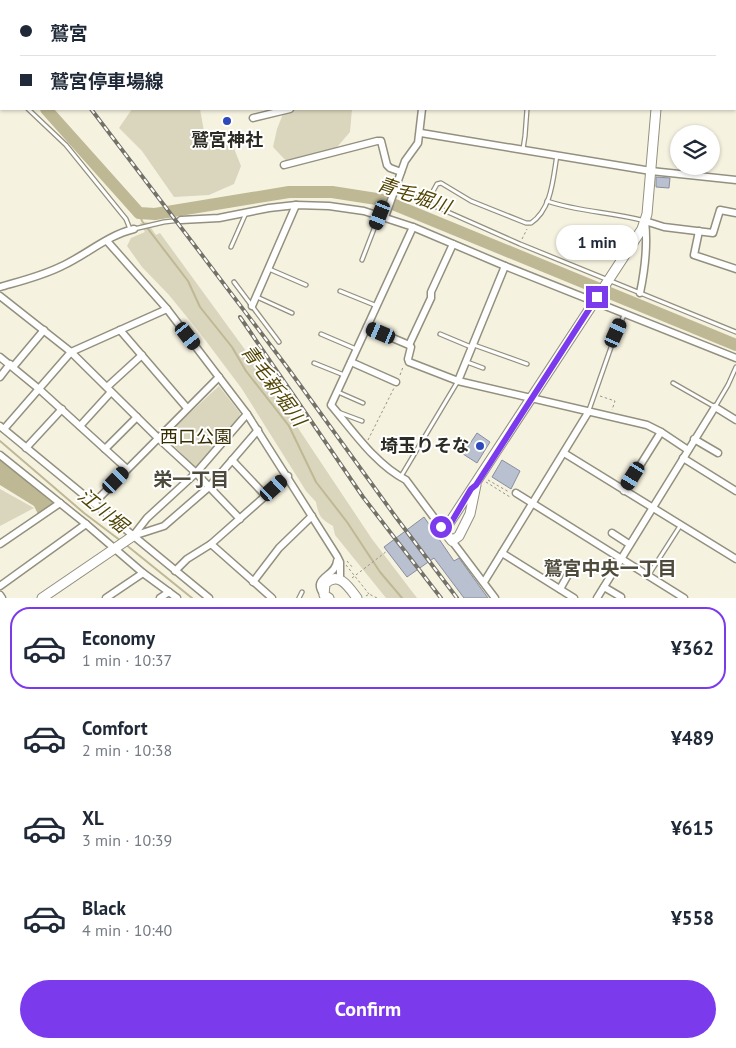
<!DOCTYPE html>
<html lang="en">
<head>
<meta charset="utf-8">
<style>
  :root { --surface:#fff; --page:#f6f6f7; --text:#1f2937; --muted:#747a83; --line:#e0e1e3; --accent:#7c3aed }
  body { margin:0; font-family:"PT Sans","Noto Sans JP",sans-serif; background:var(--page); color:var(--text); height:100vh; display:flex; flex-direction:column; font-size:19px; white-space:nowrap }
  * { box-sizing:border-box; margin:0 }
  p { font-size:16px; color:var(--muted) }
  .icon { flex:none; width:28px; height:28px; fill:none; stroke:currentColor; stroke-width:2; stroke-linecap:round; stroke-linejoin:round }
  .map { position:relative; height:598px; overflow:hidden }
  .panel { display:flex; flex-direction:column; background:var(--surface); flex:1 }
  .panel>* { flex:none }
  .guide { position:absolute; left:0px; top:0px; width:736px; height:110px; box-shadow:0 1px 4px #0004; display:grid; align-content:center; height:110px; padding:0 20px; background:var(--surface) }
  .controls { position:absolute; left:670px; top:125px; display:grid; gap:10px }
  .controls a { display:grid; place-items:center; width:50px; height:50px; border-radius:50%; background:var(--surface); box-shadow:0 1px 4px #0004; font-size:25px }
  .end { position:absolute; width:22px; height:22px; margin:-11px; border:6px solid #7c3aed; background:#fff; box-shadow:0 0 0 2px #fff }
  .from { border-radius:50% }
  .bubble { position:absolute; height:35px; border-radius:18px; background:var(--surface); box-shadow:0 1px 4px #0004; font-size:16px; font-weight:700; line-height:35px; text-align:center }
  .car { position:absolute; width:15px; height:30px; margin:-15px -8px; border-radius:6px; box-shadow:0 0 4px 1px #0007; background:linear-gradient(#222 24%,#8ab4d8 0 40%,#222 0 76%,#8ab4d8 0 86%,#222 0) }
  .guide b { display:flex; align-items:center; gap:18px; height:48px; font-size:19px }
  .guide b+b { border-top:1px solid var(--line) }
  .guide i { width:12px; height:12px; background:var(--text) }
  ul { padding:9px 0 0; list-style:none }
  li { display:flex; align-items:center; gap:15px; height:82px; margin:0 10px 8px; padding:0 10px; border:2px solid transparent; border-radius:20px }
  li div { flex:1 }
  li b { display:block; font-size:19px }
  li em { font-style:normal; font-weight:700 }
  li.current { border-color:var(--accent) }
  li>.icon { width:45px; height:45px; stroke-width:1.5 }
  .action { display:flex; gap:10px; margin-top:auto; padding:10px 20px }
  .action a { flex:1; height:58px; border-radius:30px; background:var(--accent); color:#fff; font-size:20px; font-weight:700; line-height:58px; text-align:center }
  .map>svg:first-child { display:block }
</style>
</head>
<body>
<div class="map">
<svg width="736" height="598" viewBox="0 0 736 598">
  <rect width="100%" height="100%" fill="#f6f2e0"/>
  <g fill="#dad5bd">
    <path d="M132,109H200L205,137L233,146L241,166L234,184L209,195L174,197L142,151L119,128Z"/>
    <path d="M285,109H352L350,132L332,153L291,166L273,147L277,129Z"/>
    <path d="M147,222L156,235L160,233L254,362L372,539L417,598H386L335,535L333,526C320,518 319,517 316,502L306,491L242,389L200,333L169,295L142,267L127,246L131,238L145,232L140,223Z"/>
    <path d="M219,386L240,413L239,418L197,469L166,438L167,434Z"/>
    <path d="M0,489L34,508L0,526Z"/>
  </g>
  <path fill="#bfb894" d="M0,460L53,503L38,514L34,506L0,485Z"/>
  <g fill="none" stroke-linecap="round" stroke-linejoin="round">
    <g stroke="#bfb894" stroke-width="2">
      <path d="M139,213L142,221L188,281L200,307L232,347L246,371L289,426L316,482L347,522L380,572L402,598"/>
      <path d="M0,441L84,513L121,541"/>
      <path d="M125,544L192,598"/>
    </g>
    <g stroke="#bfb894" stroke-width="12">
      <path d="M0,68L1,69"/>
      <path d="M46,109L139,213L155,214L289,192H332L383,200L736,345"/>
    </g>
  </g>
  <g fill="#b9c0d0" stroke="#888e9e">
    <path d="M656,177L670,178L669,188L656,187Z"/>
    <path d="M477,433L490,442L477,463L463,454Z"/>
    <path d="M502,460L520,471L511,489L492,477Z"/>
    <path d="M424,517L454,561L459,558L488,598H464L434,558L407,577L384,547Z"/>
  </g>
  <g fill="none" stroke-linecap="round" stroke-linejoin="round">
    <defs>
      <g id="lane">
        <path d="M285,0V1"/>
        <path d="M358,0L359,1"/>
        <path d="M0,84L1,85"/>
        <path d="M28,109L66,145L126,219L130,229"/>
        <path d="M523,149L525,136L527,109"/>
        <path d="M396,189L520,244L736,332"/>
        <path d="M547,201C579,212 612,212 645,221"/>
        <path d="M426,204L437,184L441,183L471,201L526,223H531C552,209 553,178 557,155"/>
        <path d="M134,229L164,222L181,220"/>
        <path d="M231,247L246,213"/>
        <path d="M362,260L379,216"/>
        <path d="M269,269L306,285"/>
        <path d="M234,282L279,342"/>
        <path d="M340,291L377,306"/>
        <path d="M257,297L292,313"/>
        <path d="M321,334L356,349"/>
        <path d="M440,334L471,347"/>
        <path d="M474,345L527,364"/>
        <path d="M467,362L483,368"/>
        <path d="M314,363L344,375"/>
        <path d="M673,383L715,407L728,385L736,367"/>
        <path d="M338,392L363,403"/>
        <path d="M589,410L616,333L625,313"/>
        <path d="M338,412L362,421"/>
        <path d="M400,478L458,381"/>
        <path d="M648,576L680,526"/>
        <path d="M299,598L302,592"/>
      </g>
      <g id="street">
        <path d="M423,0V1"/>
        <path d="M642,0L645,1"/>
        <path d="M693,1V0"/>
        <path d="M253,118L290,109"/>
        <path d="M421,133L651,171L736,180"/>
        <path d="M284,165L377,141H381L387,165L390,168L401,172"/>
        <path d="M385,217L405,161L418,143L422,109"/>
        <path d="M181,220L219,218L269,208L296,205L329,206L364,211L413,227L505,266L736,358"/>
        <path d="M413,227L331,405C353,431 376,465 406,480L444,531"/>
        <path d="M699,231L694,255L736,269"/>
        <path d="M107,241L167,309L247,414L337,556L340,562V579"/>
        <path d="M0,287C21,281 42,276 62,266C86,255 108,235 134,229"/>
        <path d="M640,293C645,269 648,246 645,221L664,227L713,233L720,210L736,213"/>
        <path d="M0,296L71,352L158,438L196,473L240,519"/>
        <path d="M252,306L296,205"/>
        <path d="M367,327L409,345L411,347L408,359L409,362L458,381L647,425L661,432L688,450"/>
        <path d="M120,330L187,408"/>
        <path d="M409,345L431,298V292L453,244"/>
        <path d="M0,357L39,389L127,469"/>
        <path d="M351,362L396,382"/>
        <path d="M13,367L44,330"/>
        <path d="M0,377L10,364"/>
        <path d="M458,381L505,266"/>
        <path d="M107,387L142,355"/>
        <path d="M247,414L196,473L147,518L133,536L164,526L209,487L258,430"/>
        <path d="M0,426L209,598"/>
        <path d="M80,426L111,392"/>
        <path d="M4,429L71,352L167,309"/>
        <path d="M694,439L718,453"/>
        <path d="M26,448L62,409"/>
        <path d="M105,449L137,417"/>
        <path d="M564,453L736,559"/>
        <path d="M0,455L86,524L143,573L177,598"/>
        <path d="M683,458L736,491"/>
        <path d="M232,460L265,495"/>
        <path d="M624,491L661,432"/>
        <path d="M516,493L684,598"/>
        <path d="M94,503L219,377"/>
        <path d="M612,533L629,544"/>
        <path d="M452,541L495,598"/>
        <path d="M0,544L60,503"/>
        <path d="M211,544L272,598"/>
        <path d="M502,553L574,598"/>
        <path d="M175,571L187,559L211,544L288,476"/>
        <path d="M253,582L279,548L312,516"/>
        <path d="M484,582L589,411"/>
        <path d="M0,586L86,524"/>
        <path d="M604,587L621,597"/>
        <path d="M560,589L569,573"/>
        <path d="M0,595L2,598"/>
        <path d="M324,595C310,577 336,577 337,561"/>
        <path d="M106,598L143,573"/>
        <path d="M160,598L169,592"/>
        <path d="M597,598L715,407L736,420"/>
      </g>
      <g id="secondary">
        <path d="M502,0V1"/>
        <path d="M735,92H736"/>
        <path d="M476,485L470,514L459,536L452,541L444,531L642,229L647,214L656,109"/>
        <path d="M42,598L133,536"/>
        <path d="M329,598L324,595L325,584C338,570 349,587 357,598"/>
      </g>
    </defs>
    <use href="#lane" stroke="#93907f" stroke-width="5.5"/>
    <use href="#street" stroke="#93907f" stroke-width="9"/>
    <use href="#secondary" stroke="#93907f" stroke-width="11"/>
    <g stroke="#979588" stroke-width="1" stroke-dasharray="2.5 2.5" stroke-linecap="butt">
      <path d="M84,0L87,1"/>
      <path d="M123,0L125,1"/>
      <path d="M89,1L91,0"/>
      <path d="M143,1V0"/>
      <path d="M522,239L527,229"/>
      <path d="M400,375L403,367"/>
      <path d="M600,396L615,401L612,410"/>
      <path d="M368,440L394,388"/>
      <path d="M488,480L509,492"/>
      <path d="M486,482L510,497"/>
      <path d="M347,561L353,568"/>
      <path d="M346,565L369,594"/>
      <path d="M352,578L387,551"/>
      <path d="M366,596L369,594L377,598"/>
    </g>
    <use href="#lane" stroke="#fff" stroke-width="3"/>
    <use href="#street" stroke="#fff" stroke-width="6"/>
    <use href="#secondary" stroke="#fff" stroke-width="9"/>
    <defs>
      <g id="rail">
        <path d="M8,0L9,1"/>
        <path d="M91,109L287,367L395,516L457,598"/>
        <path d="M240,317L363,497L441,598"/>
      </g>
    </defs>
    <use href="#rail" stroke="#747267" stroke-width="4"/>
    <use href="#rail" stroke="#fff" stroke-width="2" stroke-dasharray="5.5" stroke-linecap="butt"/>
  </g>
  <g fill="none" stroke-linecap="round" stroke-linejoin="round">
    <path stroke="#7c3aed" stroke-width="6" d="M441,527L444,531L448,528L471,489L476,485L597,297"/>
  </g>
  <g fill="#2e49b9" stroke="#fff" stroke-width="2">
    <circle cx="227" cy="121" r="5"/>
    <circle cx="480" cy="446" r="5"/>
  </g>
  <g text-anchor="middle" stroke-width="4" stroke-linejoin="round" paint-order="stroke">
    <g font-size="18" font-weight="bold" fill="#2c2b24" stroke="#fff">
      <text x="227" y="146">鷲宮神社</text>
      <text x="470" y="452" text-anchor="end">埼玉りそな</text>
    </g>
    <g font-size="18" fill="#362d00" stroke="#fff">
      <text x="196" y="443">西口公園</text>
    </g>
    <g font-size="19" font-style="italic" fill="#514402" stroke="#fff">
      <text transform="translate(414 195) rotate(19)" y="7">青毛堀川</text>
      <text transform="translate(274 385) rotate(54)" y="7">青毛新堀川</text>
      <text transform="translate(103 510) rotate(39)" y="7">江川堀</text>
    </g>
    <g font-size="19" font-weight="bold" fill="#4e4b3c" stroke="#fff">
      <text x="191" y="486">栄一丁目</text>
      <text x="610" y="575">鷲宮中央一丁目</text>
    </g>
  </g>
</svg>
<div class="controls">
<a><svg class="icon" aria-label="layers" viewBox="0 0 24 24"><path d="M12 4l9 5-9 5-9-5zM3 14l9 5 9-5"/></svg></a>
</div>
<i class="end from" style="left:441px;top:527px"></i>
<i class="end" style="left:597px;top:297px"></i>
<div class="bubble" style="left:556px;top:225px;width:82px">1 min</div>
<i class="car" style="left:380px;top:215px;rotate:201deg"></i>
<i class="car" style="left:381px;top:333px;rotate:293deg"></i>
<i class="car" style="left:616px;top:333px;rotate:24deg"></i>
<i class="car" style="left:188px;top:336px;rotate:142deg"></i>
<i class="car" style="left:633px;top:476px;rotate:212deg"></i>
<i class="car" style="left:116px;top:480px;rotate:44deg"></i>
<i class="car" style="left:274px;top:488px;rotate:48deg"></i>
<div class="guide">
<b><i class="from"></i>鷲宮</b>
<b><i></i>鷲宮停車場線</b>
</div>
</div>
<section class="panel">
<ul>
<li class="current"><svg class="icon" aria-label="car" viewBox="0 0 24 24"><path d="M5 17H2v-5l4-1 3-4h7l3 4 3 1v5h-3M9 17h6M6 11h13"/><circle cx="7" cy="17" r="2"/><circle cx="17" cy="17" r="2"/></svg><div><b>Economy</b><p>1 min · 10:37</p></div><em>¥362</em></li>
<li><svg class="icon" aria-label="car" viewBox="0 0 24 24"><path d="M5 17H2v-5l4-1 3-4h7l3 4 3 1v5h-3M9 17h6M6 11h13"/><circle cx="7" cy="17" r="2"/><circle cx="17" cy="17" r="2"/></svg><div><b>Comfort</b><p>2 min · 10:38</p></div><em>¥489</em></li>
<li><svg class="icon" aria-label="car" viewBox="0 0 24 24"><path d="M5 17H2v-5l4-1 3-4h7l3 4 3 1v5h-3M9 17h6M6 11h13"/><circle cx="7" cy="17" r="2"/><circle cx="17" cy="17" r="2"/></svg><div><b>XL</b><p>3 min · 10:39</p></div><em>¥615</em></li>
<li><svg class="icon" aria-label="car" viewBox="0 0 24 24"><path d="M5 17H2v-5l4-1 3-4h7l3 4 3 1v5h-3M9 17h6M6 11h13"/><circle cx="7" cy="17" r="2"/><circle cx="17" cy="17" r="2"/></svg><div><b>Black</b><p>4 min · 10:40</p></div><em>¥558</em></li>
</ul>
<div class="action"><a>Confirm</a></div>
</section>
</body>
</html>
